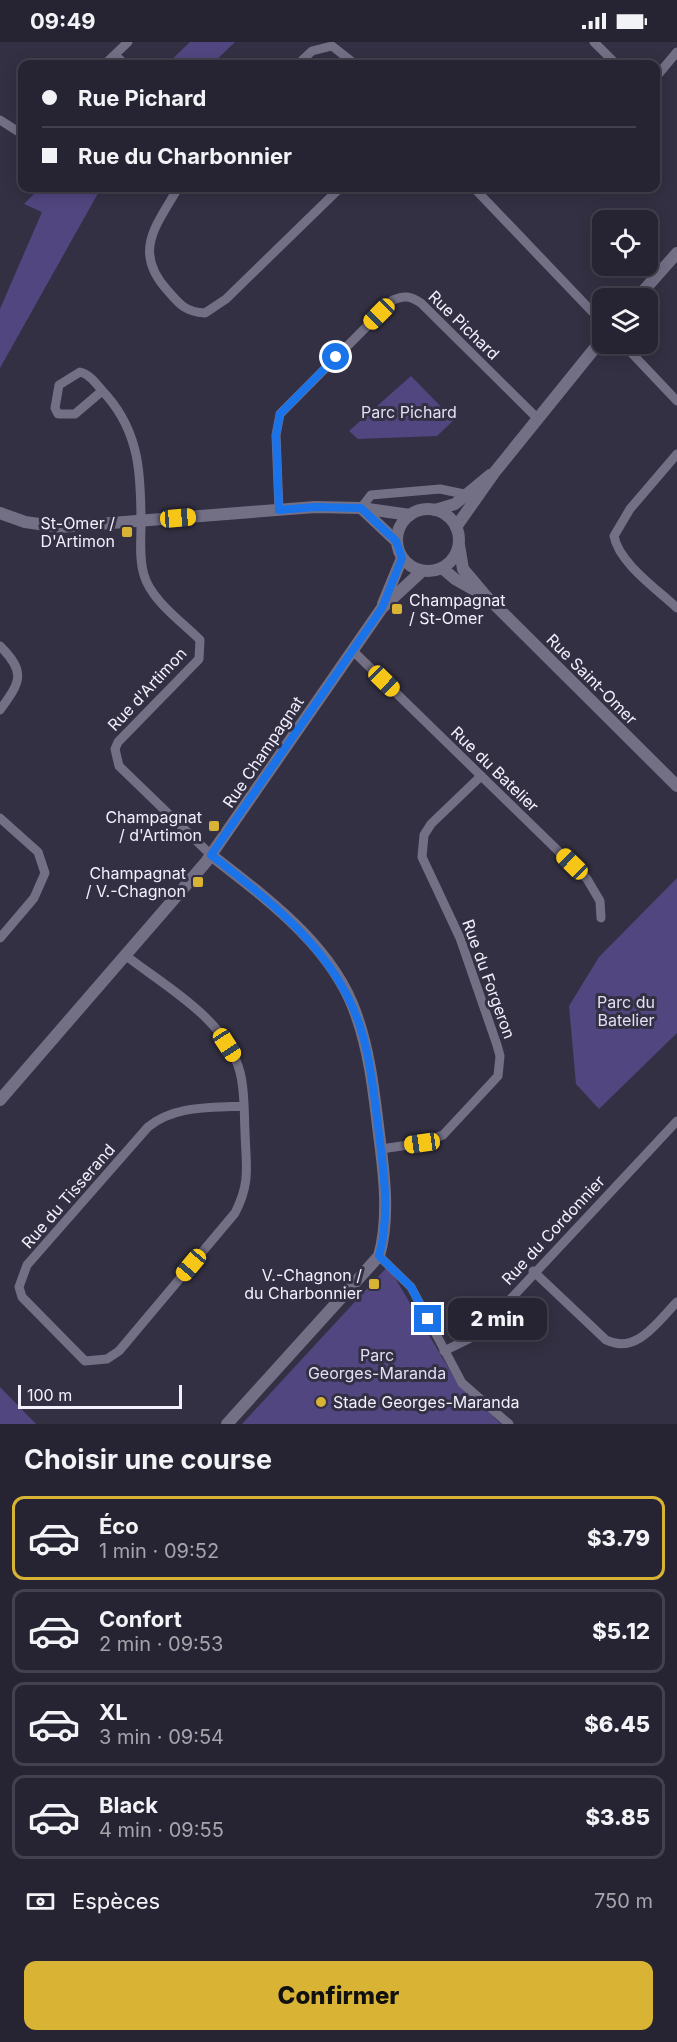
<!DOCTYPE html>
<html lang="fr">
<head>
<meta charset="utf-8">
<style>
  :root { --surface:#262432; --page:#32303e; --text:#f1f3f6; --muted:#a4a4ac; --line:#42414d; --accent:#d9b334 }
  body { margin:0; font-family:Inter,sans-serif; background:var(--page); color:var(--text); height:100vh; display:flex; flex-direction:column; font-size:22px; white-space:nowrap }
  * { box-sizing:border-box; margin:0 }
  p { font-size:20px; color:var(--muted) }
  .icon { flex:none; width:33px; height:33px; fill:none; stroke:currentColor; stroke-width:2; stroke-linecap:round; stroke-linejoin:round }
  .map { position:relative; height:1382px; overflow:hidden }
  .sheet { display:flex; flex-direction:column; background:var(--surface); flex:1 }
  .sheet>* { flex:none }
  .guide { position:absolute; left:18px; top:18px; width:642px; height:132px; border-radius:12px; box-shadow:0 3px 15px #0003,0 0 0 2px var(--line); display:grid; align-content:center; height:132px; padding:0 24px; background:var(--surface) }
  .tools { position:absolute; left:592px; top:168px; display:grid; gap:12px }
  .tools a { display:grid; place-items:center; width:66px; height:66px; border-radius:12px; background:var(--surface); box-shadow:0 3px 15px #0003,0 0 0 2px var(--line); font-size:30px }
  .scale { position:absolute; left:18px; bottom:15px; width:164px; box-sizing:border-box; padding-left:6px; border:3px solid #f2f0fd; border-top:0; font-size:16px; line-height:21px; white-space:nowrap; color:#f2f0fd; -webkit-text-stroke:4px #333043; paint-order:stroke }
  .end { position:absolute; width:27px; height:27px; margin:-14px; border:8px solid #1a73e8; background:#fff; box-shadow:0 0 0 3px #fff }
  .from { border-radius:50% }
  .bubble { position:absolute; height:42px; border-radius:12px; background:var(--surface); box-shadow:0 3px 15px #0003,0 0 0 2px var(--line); font-size:20px; font-weight:800; line-height:42px; text-align:center }
  .car { position:absolute; width:18px; height:36px; margin:-18px -9px; border-radius:8px; box-shadow:0 0 4px 2px #0007; background:linear-gradient(#f5c518 24%,#345 0 40%,#f5c518 0 76%,#345 0 86%,#f5c518 0) }
  .guide b { display:flex; align-items:center; gap:21px; height:57px; font-size:22px }
  .guide b+b { border-top:2px solid var(--line) }
  .guide i { width:15px; height:15px; background:var(--text) }
  ul { padding:0; list-style:none }
  li { display:flex; align-items:center; gap:18px; height:84px; margin:0 12px 9px; padding:0 12px; border:3px solid var(--line); border-radius:12px }
  li div { flex:1 }
  li b { display:block; font-size:22px }
  li em { font-style:normal; font-weight:800 }
  li.selected { border-color:var(--accent) }
  li>.icon { width:54px; height:54px; stroke-width:1.5 }
  h2 { padding:0 24px; font-size:27px; line-height:72px }
  .pay { display:flex; align-items:center; gap:15px; height:66px; padding:0 24px; font-size:22px }
  .pay p { margin-inline-start:auto }
  .primary-button { display:flex; gap:12px; margin-top:auto; padding:12px 24px }
  .primary-button a { flex:1; height:69px; border-radius:12px; background:var(--accent); color:#111; font-size:24px; font-weight:800; line-height:69px; text-align:center }
  .status { display:flex; justify-content:space-between; align-items:center; height:42px; padding:0 30px; background:var(--surface); direction:ltr }
  .status svg { height:16px; fill:currentColor }
  .map>svg:first-child { display:block }
</style>
</head>
<body>
<div class="status"><b>09:49</b><svg viewBox="0 0 49 12"><path d="M0 12V9h3v3zM5 12V6h3v6zM10 12V3h3v9zM15 12V0h3v12zM26 1h20v11H26zM47 4h2v5h-2z"/></svg></div>
<div class="map">
<svg width="677" height="1382" viewBox="0 0 677 1382">
  <rect width="100%" height="100%" fill="#333043"/>
  <g fill="#524680">
    <path d="M190,0H235L212,22H167Z"/>
    <path d="M40,146H101L0,326V267L42,170L24,162Z"/>
    <path d="M411,334L454,378L437,394L358,397L349,389Z"/>
    <path d="M677,836V991L599,1067L576,1042L569,964L599,915Z"/>
    <path d="M388,1224L458,1342L501,1382H242Z"/>
    <path d="M0,1345L36,1382H0Z"/>
  </g>
  <g fill="none" stroke-linecap="round" stroke-linejoin="round">
    <g stroke="#737086" stroke-width="9">
      <path d="M594,0L616,22"/>
      <path d="M115,13L125,22"/>
      <path d="M105,22L128,0"/>
      <path d="M298,22L312,9L332,4L355,22"/>
      <path d="M656,35L677,10"/>
      <path d="M0,78L22,92"/>
      <path d="M178,146C156,184 132,210 168,249C180,263 186,270 205,271L226,257L340,146"/>
      <path d="M474,146L603,281"/>
      <path d="M623,302L677,359"/>
      <path d="M102,349L75,372H58L55,366L59,343L80,330C92,333 98,345 107,354C140,392 141,434 141,483C141,499 139,517 144,533C151,558 182,580 200,598L199,617L118,700L115,707L119,724L211,813"/>
      <path d="M677,412L630,467L614,494C619,521 657,547 677,566"/>
      <path d="M361,466L371,453L440,447L464,452"/>
      <path d="M279,468L276,393L280,372L393,258C405,253 410,254 421,261L538,377"/>
      <path d="M0,604C27,631 20,640 0,668"/>
      <path d="M352,608L587,837L600,859L601,876"/>
      <path d="M0,776L38,810L45,831L34,856L0,896"/>
      <path d="M125,913C166,945 226,977 240,1030C245,1049 244,1071 245,1090C246,1124 251,1140 235,1171L119,1309L107,1317L85,1319L22,1255L19,1245L27,1223L148,1085C175,1063 210,1066 243,1064"/>
      <path d="M381,1107L422,1101L443,1093L498,1034L500,1014L497,1003L460,896L422,815L424,793L431,782L481,734"/>
      <path d="M379,1214L411,1245L462,1341L509,1382"/>
      <path d="M533,1229L606,1298C637,1313 658,1279 677,1260"/>
      <path d="M444,1309L477,1293L677,1079"/>
    </g>
    <g stroke="#737086" stroke-width="12">
      <path d="M637,256L677,211"/>
      <path d="M361,466L396,499"/>
      <circle cx="428" cy="498" r="31"/>
      <path d="M435,468L455,462L490,433"/>
      <path d="M0,471L25,480L60,485L315,465L361,466L410,473"/>
      <path d="M456,485L494,431L603,296"/>
      <path d="M459,503L463,527L485,553L677,744"/>
      <path d="M442,526L455,537L478,550"/>
      <path d="M383,562L402,516"/>
      <path d="M211,813C266,856 332,903 356,972C370,1011 374,1051 379,1092C384,1130 390,1176 379,1214L227,1382"/>
      <path d="M0,1058L206,820L382,566L422,529"/>
    </g>
  </g>
  <g fill="none" stroke-linecap="round" stroke-linejoin="round">
    <path stroke="#1a73e8" stroke-width="8" d="M336,315L280,372L276,393L279,468L315,465L361,466L396,499L402,516L382,566L211,813C275,863 343,915 364,998C372,1028 375,1061 379,1092C384,1130 390,1176 379,1214L411,1245L428,1277"/>
  </g>
  <g fill="#d9b334" stroke="#333043" stroke-width="2">
    <rect x="121" y="484" width="12" height="12" rx="3"/>
    <rect x="391" y="561" width="12" height="12" rx="3"/>
    <rect x="208" y="778" width="12" height="12" rx="3"/>
    <rect x="192" y="834" width="12" height="12" rx="3"/>
    <rect x="368" y="1236" width="12" height="12" rx="3"/>
    <circle cx="321" cy="1360" r="6"/>
  </g>
  <g text-anchor="middle" stroke-width="6" stroke-linejoin="round" paint-order="stroke">
    <g font-size="16" fill="#f2f0fd" stroke="#333043">
      <text transform="translate(464 283) rotate(44)" y="6">Rue Pichard</text>
      <text transform="translate(592 637) rotate(45)" y="6">Rue Saint-Omer</text>
      <text transform="translate(147 647) rotate(-47)" y="6">Rue d'Artimon</text>
      <text transform="translate(263 710) rotate(-56)" y="6">Rue Champagnat</text>
      <text transform="translate(495 727) rotate(44)" y="6">Rue du Batelier</text>
      <text transform="translate(489 937) rotate(70)" y="6">Rue du Forgeron</text>
      <text transform="translate(68 1154) rotate(-49)" y="6">Rue du Tisserand</text>
      <text transform="translate(553 1188) rotate(-47)" y="6">Rue du Cordonnier</text>
    </g>
    <g font-size="16" fill="#e2dff5" stroke="#333043">
      <text x="409" y="376">Parc Pichard</text>
      <text x="626" y="966">Parc du<tspan x="626" dy="18">Batelier</tspan></text>
      <text x="377" y="1319">Parc<tspan x="377" dy="18">Georges-Maranda</tspan></text>
    </g>
    <g font-size="16" fill="#f2f0fd" stroke="#333043" text-anchor="end">
      <text x="115" y="487">St-Omer /<tspan x="115" dy="18">D'Artimon</tspan></text>
      <text x="409" y="564" text-anchor="start">Champagnat<tspan x="409" dy="18">/ St-Omer</tspan></text>
      <text x="202" y="781">Champagnat<tspan x="202" dy="18">/ d'Artimon</tspan></text>
      <text x="186" y="837">Champagnat<tspan x="186" dy="18">/ V.-Chagnon</tspan></text>
      <text x="362" y="1239">V.-Chagnon /<tspan x="362" dy="18">du Charbonnier</tspan></text>
      <text x="333" y="1366" text-anchor="start">Stade Georges-Maranda</text>
    </g>
  </g>
</svg>
<div class="tools">
<a><svg class="icon" aria-label="locate" viewBox="0 0 24 24"><circle cx="12" cy="12" r="6"/><path d="M12 2v4M12 18v4M2 12h4M18 12h4"/></svg></a>
<a><svg class="icon" aria-label="layers" viewBox="0 0 24 24"><path d="M12 4l9 5-9 5-9-5zM3 14l9 5 9-5"/></svg></a>
</div>
<div class="scale">100 m</div>
<i class="end from" style="left:336px;top:315px"></i>
<i class="end" style="left:428px;top:1277px"></i>
<div class="bubble" style="left:448px;top:1256px;width:99px">2 min</div>
<i class="car" style="left:379px;top:272px;rotate:225deg"></i>
<i class="car" style="left:178px;top:476px;rotate:85deg"></i>
<i class="car" style="left:384px;top:639px;rotate:134deg"></i>
<i class="car" style="left:572px;top:822px;rotate:314deg"></i>
<i class="car" style="left:227px;top:1003px;rotate:147deg"></i>
<i class="car" style="left:422px;top:1101px;rotate:262deg"></i>
<i class="car" style="left:191px;top:1223px;rotate:220deg"></i>
<div class="guide">
<b><i class="from"></i>Rue Pichard</b>
<b><i></i>Rue du Charbonnier</b>
</div>
</div>
<section class="sheet">
<h2>Choisir une course</h2>
<ul>
<li class="selected"><svg class="icon" aria-label="car" viewBox="0 0 24 24"><path d="M5 17H2v-5l4-1 3-4h7l3 4 3 1v5h-3M9 17h6M6 11h13"/><circle cx="7" cy="17" r="2"/><circle cx="17" cy="17" r="2"/></svg><div><b>Éco</b><p>1 min · 09:52</p></div><em>$3.79</em></li>
<li><svg class="icon" aria-label="car" viewBox="0 0 24 24"><path d="M5 17H2v-5l4-1 3-4h7l3 4 3 1v5h-3M9 17h6M6 11h13"/><circle cx="7" cy="17" r="2"/><circle cx="17" cy="17" r="2"/></svg><div><b>Confort</b><p>2 min · 09:53</p></div><em>$5.12</em></li>
<li><svg class="icon" aria-label="car" viewBox="0 0 24 24"><path d="M5 17H2v-5l4-1 3-4h7l3 4 3 1v5h-3M9 17h6M6 11h13"/><circle cx="7" cy="17" r="2"/><circle cx="17" cy="17" r="2"/></svg><div><b>XL</b><p>3 min · 09:54</p></div><em>$6.45</em></li>
<li><svg class="icon" aria-label="car" viewBox="0 0 24 24"><path d="M5 17H2v-5l4-1 3-4h7l3 4 3 1v5h-3M9 17h6M6 11h13"/><circle cx="7" cy="17" r="2"/><circle cx="17" cy="17" r="2"/></svg><div><b>Black</b><p>4 min · 09:55</p></div><em>$3.85</em></li>
</ul>
<div class="pay"><svg class="icon" aria-label="cash" viewBox="0 0 24 24"><path d="M3 7h18v10H3z"/><circle cx="12" cy="12" r="2"/></svg>Espèces<p>750 m</p></div>
<div class="primary-button"><a>Confirmer</a></div>
</section>
</body>
</html>
